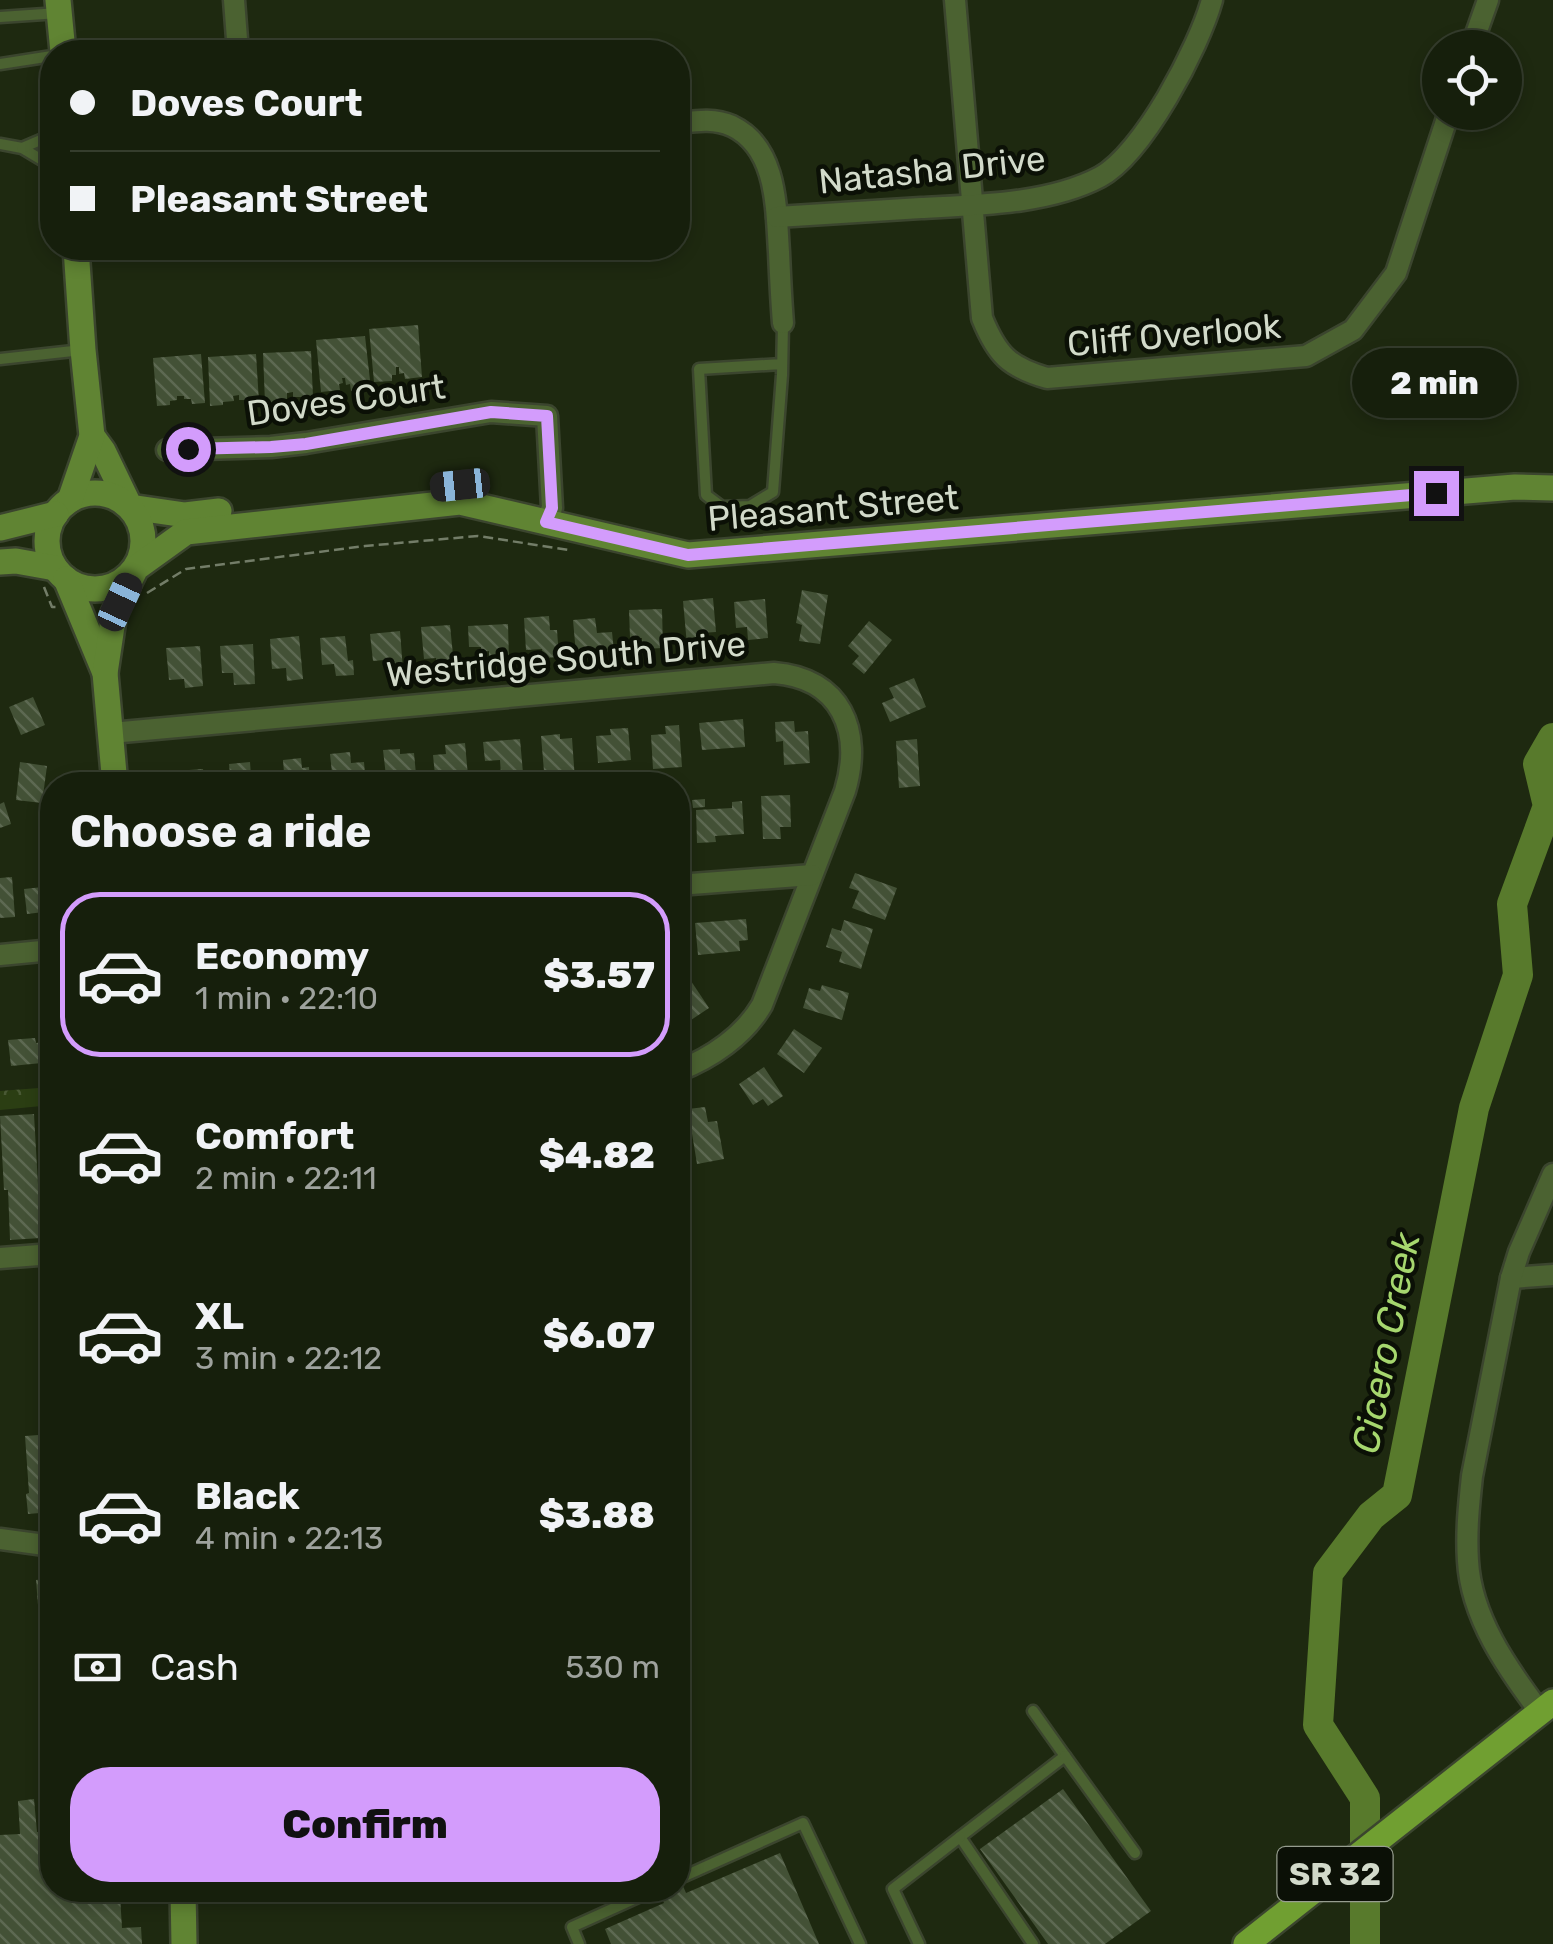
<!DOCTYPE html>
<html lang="en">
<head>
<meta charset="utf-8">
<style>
  :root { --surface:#161f0c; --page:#1f2715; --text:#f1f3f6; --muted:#9ea29d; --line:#353d2d; --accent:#d39cfc }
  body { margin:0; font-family:Rubik,sans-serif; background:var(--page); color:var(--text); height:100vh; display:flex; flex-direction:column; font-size:38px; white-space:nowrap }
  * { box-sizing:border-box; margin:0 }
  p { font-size:32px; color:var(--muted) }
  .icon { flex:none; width:55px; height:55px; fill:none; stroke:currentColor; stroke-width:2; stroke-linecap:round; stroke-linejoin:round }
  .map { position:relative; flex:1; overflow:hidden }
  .sheet { position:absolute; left:40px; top:772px; width:650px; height:1130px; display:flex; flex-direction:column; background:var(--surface); border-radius:40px; box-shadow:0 5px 15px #0003,0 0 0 2px var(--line) }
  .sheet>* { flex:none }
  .guide { position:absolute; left:40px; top:40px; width:650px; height:220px; border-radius:40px; box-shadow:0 5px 15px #0003,0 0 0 2px var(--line); display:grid; align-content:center; height:220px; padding:0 30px; background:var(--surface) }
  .controls { position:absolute; left:1422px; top:30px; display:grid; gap:20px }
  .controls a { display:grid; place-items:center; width:100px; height:100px; border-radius:50%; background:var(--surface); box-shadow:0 5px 15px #0003,0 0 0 2px var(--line); font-size:50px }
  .end { position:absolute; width:45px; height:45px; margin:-22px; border:12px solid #d39cfc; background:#111; box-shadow:0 0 0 5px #111 }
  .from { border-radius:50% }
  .bubble { position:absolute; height:70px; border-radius:35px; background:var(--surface); box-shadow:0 5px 15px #0003,0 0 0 2px var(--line); font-size:32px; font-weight:800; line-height:70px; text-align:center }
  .car { position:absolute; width:30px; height:60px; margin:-30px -15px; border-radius:12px; box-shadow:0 0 8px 2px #0007; background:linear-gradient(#222 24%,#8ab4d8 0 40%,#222 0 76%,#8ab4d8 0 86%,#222 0) }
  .guide b { display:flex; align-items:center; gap:35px; height:95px; font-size:38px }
  .guide b+b { border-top:2px solid var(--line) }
  .guide i { width:25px; height:25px; background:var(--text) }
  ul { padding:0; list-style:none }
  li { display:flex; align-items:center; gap:30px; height:165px; margin:0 20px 15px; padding:0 10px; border:5px solid transparent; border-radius:40px }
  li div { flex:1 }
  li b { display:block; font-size:38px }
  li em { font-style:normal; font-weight:800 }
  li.current { border-color:var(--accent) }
  li>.icon { width:90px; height:90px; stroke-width:1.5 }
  h2 { padding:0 30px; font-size:45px; line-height:120px }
  .pay { display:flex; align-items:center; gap:25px; height:110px; padding:0 30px; font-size:38px }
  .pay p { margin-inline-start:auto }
  .button { display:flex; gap:20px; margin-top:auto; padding:20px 30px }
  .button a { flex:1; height:115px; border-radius:40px; background:var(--accent); color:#111; font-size:40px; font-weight:800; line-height:115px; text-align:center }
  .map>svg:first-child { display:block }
</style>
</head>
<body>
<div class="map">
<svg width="1553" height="1944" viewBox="0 0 1553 1944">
  <defs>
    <pattern id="forest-crowns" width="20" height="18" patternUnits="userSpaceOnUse" patternTransform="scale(2.5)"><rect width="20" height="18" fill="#2b3e13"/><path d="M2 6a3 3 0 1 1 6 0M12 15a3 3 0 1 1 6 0" fill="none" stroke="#495934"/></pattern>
    <pattern id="building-back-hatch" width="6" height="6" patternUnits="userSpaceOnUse" patternTransform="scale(2.5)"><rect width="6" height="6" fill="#435136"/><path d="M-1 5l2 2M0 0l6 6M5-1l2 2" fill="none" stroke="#5d6952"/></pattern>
  </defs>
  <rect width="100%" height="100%" fill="#1e2910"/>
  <path fill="url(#forest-crowns)" d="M52,1087V1105L0,1110V1091Z"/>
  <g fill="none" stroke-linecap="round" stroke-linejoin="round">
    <path stroke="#587a2c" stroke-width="30" d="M1365,1944V1798L1318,1725L1328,1573L1371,1516L1397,1495L1474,1108L1518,975L1512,904L1548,806L1538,764L1553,738"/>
  </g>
  <g fill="url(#building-back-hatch)">
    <path d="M418,325L422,377L405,379L404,373L399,374V367H396V375H392V381L374,382L369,329Z"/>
    <path d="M365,336L371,389L351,391L350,384L346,385L345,378H342L343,383L339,384L340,390L321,392L316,340Z"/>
    <path d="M311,351L313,397H293V392L287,393V399H281V402L265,403L263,353Z"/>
    <path d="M201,354L205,403L192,404L191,399H184V396H177V400L170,401V405L157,406L153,358Z"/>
    <path d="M256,354L259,402H246V400H239V395L233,396L234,401L223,402V405L210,406L208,357Z"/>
    <path d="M802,590L828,595L820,644L799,641L802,625L796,623Z"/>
    <path d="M713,598L716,632L700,633L701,644L687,645L683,601Z"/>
    <path d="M765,599L768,638L748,640L747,627L736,628L734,602Z"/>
    <path d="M662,609L663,648L642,649V638H630L629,610Z"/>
    <path d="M549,616L550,630H557L559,657L543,658L542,649L526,650L524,618Z"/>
    <path d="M595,618L597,633L612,632L614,651L576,654L573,620Z"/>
    <path d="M869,621L892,640L864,674L852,664L859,656L848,646Z"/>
    <path d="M508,624L509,662H489V651L481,652V647H469L468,626Z"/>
    <path d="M450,625L454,665L437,666L436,658L424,659L421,627Z"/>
    <path d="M400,631L403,670L385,672L384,660L373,661L370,634Z"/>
    <path d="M299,636L303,679L287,681L286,668L272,669L270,639Z"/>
    <path d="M345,636L348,661L353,660L354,675L336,676L334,664L322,665L320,638Z"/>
    <path d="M253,644L255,684L234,685L233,673H222L220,646Z"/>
    <path d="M200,646L203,686L185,688L184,679L169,680L166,648Z"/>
    <path d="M914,678L926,707L890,722L882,703L894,698L889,688Z"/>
    <path d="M33,697L45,725L21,735L9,707Z"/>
    <path d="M743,719L745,747L702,750L699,723Z"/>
    <path d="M794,721L795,732L808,731L810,763L784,765L783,741L776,742L775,722Z"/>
    <path d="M679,725L682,767L653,769L651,735L666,734L665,726Z"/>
    <path d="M628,728L631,760L598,763L596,736L611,735L610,729Z"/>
    <path d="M560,734V739L572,738L575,780L545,783L541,736Z"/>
    <path d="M520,739L523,773L501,775L500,760L485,761L483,742Z"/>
    <path d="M917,739L920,786L899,788L896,741Z"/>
    <path d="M465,743L468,776L462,777L463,785H436L433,755L446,754L445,745Z"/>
    <path d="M400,749V754L414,753L417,785H387L383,750Z"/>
    <path d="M350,752L351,763L364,762L366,785H339V781L333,782L330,754Z"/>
    <path d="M301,758L302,768L309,767L310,785H285L283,760Z"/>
    <path d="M20,762L47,766L42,803L16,800Z"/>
    <path d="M250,762L251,776L263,775L264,785H231L229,764Z"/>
    <path d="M203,769L205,785H176L175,771Z"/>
    <path d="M790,795L791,827H780L781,839H763L761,796Z"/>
    <path d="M705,799V807L693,808L692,800Z"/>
    <path d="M742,801L744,834L715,836L716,842L697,843L696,810L732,808V802Z"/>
    <path d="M4,802L11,824L0,828V804Z"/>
    <path d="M678,805H684L686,844L678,845Z"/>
    <path d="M855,873L897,888L885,920L852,908L859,891L849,888Z"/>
    <path d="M12,877L15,917L0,918V878Z"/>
    <path d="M52,886V911L27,914L24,889Z"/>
    <path d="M746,919L748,940L739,941L740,951L698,955L695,923Z"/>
    <path d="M844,920L873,929L861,969L839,962L842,952L826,947L832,928L841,931Z"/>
    <path d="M691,981L709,1008L682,1026L678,1019V990Z"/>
    <path d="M822,985L849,993L842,1020L803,1008L809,988L820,991Z"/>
    <path d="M794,1029L822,1048L804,1073L777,1054Z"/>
    <path d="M35,1038L36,1043L52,1041V1062L11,1066L8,1040Z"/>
    <path d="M764,1067L783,1096L768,1106L763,1099L753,1105L739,1084Z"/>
    <path d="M705,1107L708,1122L717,1121L724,1159L697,1164L688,1109Z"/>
    <path d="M34,1114L41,1238L10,1240L8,1190H4L0,1116Z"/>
    <path d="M52,1434V1512L28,1514L26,1494L29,1493L25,1436Z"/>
    <path d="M52,1578V1654L42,1655L36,1580Z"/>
    <path d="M1063,1789L1151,1911L1105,1944H1048L980,1849Z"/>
    <path d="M34,1799L37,1832L52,1831V1890H98L99,1896L120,1895L122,1928L141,1927L142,1944H0V1835L20,1834L18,1801Z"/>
    <path d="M780,1853L819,1944H611L605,1929L664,1903L661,1896L683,1886L686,1893Z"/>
  </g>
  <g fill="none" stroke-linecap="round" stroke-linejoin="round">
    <defs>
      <g id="lane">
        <path d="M0,17L59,13"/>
        <path d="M0,64L52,56"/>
        <path d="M0,144L22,148L52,166"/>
        <path d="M22,148L43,139L52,138"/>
        <path d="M0,359L82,350"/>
        <path d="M782,364L699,369L706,495L722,507L750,506L773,492L782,375L783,324"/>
        <path d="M1033,1711L1065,1756L960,1837L1033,1944"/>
        <path d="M1065,1756L1135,1853"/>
        <path d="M678,1879L803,1823L860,1944"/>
        <path d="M579,1944L572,1927L654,1890"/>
        <path d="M919,1944L893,1889L960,1837"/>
      </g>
      <g id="street">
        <path d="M234,0L238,52"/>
        <path d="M955,0L982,318C997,355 1009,367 1047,378L1306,356L1353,330L1396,273L1449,112"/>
        <path d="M1471,48L1488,0"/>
        <path d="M678,123C696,121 714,118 732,126C778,148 776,209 779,252C780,275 781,299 783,323"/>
        <path d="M777,217C825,214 873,211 921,208C977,205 1049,204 1100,177C1143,154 1199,47 1212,0"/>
        <path d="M167,450L271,447L306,443L491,412L547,416L552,508L546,521"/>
        <path d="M111,733L774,673C841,678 863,731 845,791L762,1005C744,1036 711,1058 678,1071"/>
        <path d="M678,885L812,875"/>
        <path d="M0,955L52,950"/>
        <path d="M0,1258L52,1254"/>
        <path d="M1511,1278L1553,1275"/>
        <path d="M0,1539L52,1546"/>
        <path d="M1540,1712C1507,1668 1471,1617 1468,1561C1466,1532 1469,1504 1472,1476L1511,1278L1519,1252L1553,1174"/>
      </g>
      <g id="secondary">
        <path d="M58,0L63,52"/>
        <path d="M92,436L103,451L130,507L185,515L219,511"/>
        <circle cx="95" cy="541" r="48"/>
        <path d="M70,500L92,436L83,350L76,248"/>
        <path d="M0,528L56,514"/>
        <path d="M0,562L16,561L55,568"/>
        <path d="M66,579L105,673"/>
        <path d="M115,785L105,673L114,613L136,568L186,532L460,502L688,555L1515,487L1553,488"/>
        <path d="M183,1890L184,1944"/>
      </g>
      <path id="primary" d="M1246,1944L1553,1702"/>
    </defs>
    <use href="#lane" stroke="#3b452e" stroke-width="15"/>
    <use href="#street" stroke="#3b452e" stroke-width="25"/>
    <use href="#secondary" stroke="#3b452e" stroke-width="30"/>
    <use href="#primary" stroke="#3b452e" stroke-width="30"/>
    <g stroke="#737d68" stroke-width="2.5" stroke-dasharray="10 5" stroke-linecap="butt">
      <path d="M44,587L52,607H56"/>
      <path d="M147,593L186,569L365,546L478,536L569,550"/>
      <path d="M40,1113L50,1236"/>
    </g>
    <use href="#lane" stroke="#4b6231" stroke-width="10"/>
    <use href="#street" stroke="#4b6231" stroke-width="20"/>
    <use href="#secondary" stroke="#608433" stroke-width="25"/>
    <use href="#primary" stroke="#709f31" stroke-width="25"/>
  </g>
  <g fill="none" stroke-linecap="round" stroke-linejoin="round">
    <path stroke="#d39cfc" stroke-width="12" d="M188,449L271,447L306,444L491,412L547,416L552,508L546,522L688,555L1436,493"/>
  </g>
  <g text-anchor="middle" stroke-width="9" stroke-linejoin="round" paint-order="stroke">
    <rect fill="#0b1006" stroke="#969d8f" stroke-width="2.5" x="1277.5" y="1847" width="115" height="54" rx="8"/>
    <g font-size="32" font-weight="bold" fill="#d2daca">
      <text x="1335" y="1885">SR 32</text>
    </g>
    <g font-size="35" fill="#d2daca" stroke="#0b1006">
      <text transform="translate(932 170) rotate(-6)" y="12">Natasha Drive</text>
      <text transform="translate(1174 335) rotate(-5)" y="12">Cliff Overlook</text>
      <text transform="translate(346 400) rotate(-8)" y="12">Doves Court</text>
      <text transform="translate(833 508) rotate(-5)" y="12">Pleasant Street</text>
      <text transform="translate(566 659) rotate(-5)" y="12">Westridge South Drive</text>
    </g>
    <g font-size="38" font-style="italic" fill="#a6d76e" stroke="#0b1006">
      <text transform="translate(1386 1343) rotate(-79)" y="13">Cicero Creek</text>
    </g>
  </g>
</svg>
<div class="controls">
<a><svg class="icon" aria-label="locate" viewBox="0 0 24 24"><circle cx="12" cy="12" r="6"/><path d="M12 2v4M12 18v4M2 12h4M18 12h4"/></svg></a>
</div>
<i class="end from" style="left:188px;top:449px"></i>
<i class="end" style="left:1436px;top:493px"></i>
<div class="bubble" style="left:1352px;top:348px;width:165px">2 min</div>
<i class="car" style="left:460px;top:485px;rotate:264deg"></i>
<i class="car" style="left:120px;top:602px;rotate:25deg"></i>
<div class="guide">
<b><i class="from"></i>Doves Court</b>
<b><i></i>Pleasant Street</b>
</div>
<section class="sheet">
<h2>Choose a ride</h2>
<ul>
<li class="current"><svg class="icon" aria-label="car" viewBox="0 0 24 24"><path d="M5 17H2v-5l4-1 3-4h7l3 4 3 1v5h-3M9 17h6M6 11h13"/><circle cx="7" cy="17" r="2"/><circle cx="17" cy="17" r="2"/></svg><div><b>Economy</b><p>1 min · 22:10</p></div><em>$3.57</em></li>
<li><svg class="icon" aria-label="car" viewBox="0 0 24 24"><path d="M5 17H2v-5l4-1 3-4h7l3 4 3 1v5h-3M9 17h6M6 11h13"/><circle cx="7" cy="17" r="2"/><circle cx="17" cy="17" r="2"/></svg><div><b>Comfort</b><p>2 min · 22:11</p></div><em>$4.82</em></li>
<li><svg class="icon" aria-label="car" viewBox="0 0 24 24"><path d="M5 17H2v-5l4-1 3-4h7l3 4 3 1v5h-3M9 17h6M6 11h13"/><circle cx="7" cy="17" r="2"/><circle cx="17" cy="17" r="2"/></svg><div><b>XL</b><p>3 min · 22:12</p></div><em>$6.07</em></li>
<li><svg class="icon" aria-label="car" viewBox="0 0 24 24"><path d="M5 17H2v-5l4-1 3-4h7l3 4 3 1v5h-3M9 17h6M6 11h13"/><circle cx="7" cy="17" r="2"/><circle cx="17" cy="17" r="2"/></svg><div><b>Black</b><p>4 min · 22:13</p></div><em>$3.88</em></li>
</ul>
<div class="pay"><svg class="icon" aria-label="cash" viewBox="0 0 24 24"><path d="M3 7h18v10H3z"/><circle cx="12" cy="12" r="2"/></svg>Cash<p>530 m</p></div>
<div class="button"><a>Confirm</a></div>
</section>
</div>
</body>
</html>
